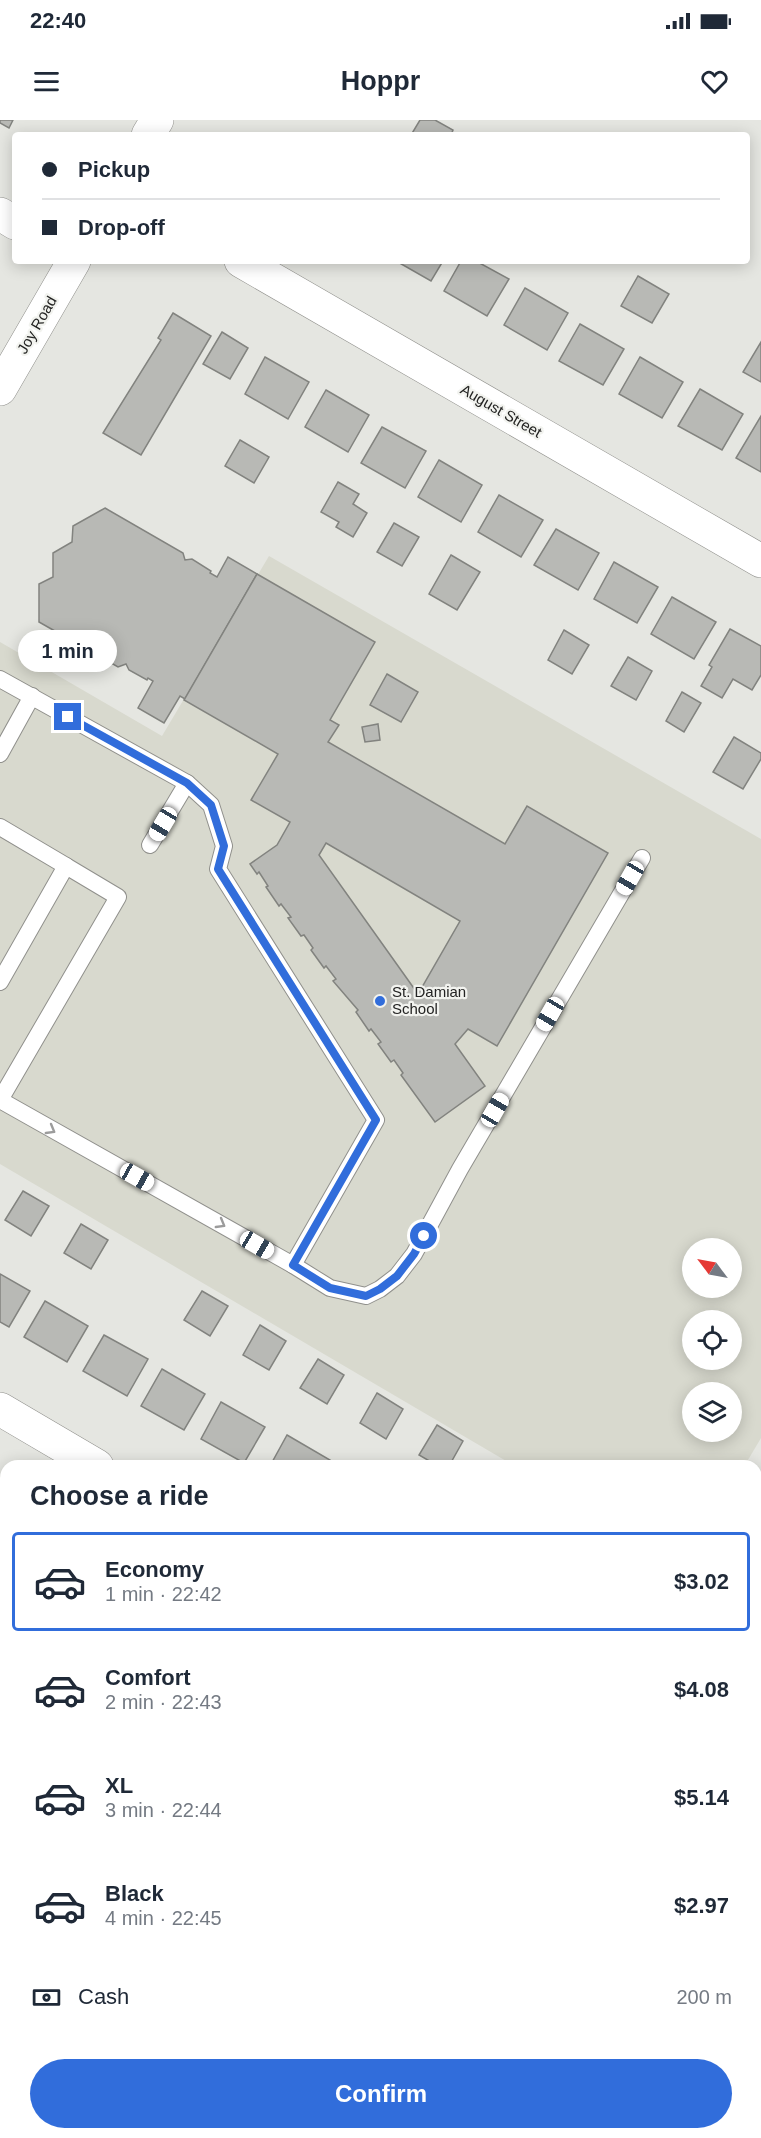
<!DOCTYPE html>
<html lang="en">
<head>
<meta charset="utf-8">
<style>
  :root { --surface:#fff; --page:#f6f6f7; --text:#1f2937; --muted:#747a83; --line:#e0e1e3; --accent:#316ddb }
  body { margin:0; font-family:Helvetica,sans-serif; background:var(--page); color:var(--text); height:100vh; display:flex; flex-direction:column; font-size:22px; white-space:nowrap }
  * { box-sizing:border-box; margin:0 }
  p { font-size:20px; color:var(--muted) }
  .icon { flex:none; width:33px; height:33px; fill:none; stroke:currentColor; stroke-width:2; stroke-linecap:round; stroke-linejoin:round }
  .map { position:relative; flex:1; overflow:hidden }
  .sheet { position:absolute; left:0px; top:1340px; width:762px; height:680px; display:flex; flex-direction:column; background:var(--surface); border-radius:18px 18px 0 0; box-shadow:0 3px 15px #0003 }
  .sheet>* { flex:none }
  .hud { position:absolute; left:12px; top:12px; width:738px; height:132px; border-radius:6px; box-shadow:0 3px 15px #0003; display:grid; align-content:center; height:132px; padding:0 30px; background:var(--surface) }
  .needle { width:39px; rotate:302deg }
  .tools { position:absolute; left:682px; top:1118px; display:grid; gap:12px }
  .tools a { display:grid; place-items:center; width:60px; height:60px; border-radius:50%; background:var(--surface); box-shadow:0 3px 15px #0003; font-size:30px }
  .end { position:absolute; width:27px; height:27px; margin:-14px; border:8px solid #316ddb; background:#fff; box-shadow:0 0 0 3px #fff }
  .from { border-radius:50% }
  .bubble { position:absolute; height:42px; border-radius:21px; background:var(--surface); box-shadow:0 3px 15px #0003; font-size:20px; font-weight:700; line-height:42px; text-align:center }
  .car { position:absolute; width:18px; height:36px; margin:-18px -9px; border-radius:8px; box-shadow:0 0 4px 2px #0007; background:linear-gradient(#fff 24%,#345 0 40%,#fff 0 76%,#345 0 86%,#fff 0) }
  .hud b { display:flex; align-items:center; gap:21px; height:57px; font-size:22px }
  .hud b+b { border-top:2px solid var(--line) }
  .hud i { width:15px; height:15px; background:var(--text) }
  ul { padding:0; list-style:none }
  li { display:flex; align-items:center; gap:18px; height:99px; margin:0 12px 9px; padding:0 18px; border:3px solid transparent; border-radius:6px }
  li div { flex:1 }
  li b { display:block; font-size:22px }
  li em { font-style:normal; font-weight:700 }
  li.current { border-color:var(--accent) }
  li>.icon { width:54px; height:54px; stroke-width:1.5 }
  h2 { padding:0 30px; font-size:27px; line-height:72px }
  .pay { display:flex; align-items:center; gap:15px; height:66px; padding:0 30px; font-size:22px }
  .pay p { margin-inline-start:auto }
  .action { display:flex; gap:12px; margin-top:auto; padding:12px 30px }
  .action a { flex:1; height:69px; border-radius:36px; background:var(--accent); color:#fff; font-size:24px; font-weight:700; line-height:69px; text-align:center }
  .status { display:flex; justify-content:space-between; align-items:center; height:42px; padding:0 30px; background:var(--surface); direction:ltr }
  .status svg { height:16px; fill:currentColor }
  header { display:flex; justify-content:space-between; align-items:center; height:78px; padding:0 30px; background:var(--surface); font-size:27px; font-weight:700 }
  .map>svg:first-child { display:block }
</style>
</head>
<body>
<div class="status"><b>22:40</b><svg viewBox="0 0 49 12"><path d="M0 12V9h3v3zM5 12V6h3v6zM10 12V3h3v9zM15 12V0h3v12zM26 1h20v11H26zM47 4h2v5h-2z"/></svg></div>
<header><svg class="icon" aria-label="menu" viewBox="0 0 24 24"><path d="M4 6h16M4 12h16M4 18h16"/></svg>Hoppr<svg class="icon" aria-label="heart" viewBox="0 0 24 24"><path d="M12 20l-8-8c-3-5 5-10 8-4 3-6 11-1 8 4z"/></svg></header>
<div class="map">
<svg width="761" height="2018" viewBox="0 0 761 2018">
  <rect width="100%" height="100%" fill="#e5e6e1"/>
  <path fill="#d8d9ce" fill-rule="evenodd" d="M269,436L761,719V1318L745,1345H513L0,1044V522L162,616ZM693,1128H732V1167H693ZM693,1200H732V1239H693ZM693,1272H732V1311H693Z"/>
  <g fill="#b8b9b5" stroke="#82837f" stroke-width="1.5" fill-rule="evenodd">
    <path d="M0,0H13L9,8L0,3Z"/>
    <path d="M420,0H435L453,10L451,15H411Z"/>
    <path d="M396,141H443L431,161Z"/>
    <path d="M461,141H476L509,159L487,196L444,171Z"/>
    <path d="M638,156L669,174L652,203L621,186Z"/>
    <path d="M525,168L568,193L547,230L504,205Z"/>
    <path d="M173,193L211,216L141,335L103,313L161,220L158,218Z"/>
    <path d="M580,204L624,229L603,265L559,241Z"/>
    <path d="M222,212L248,228L230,259L203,244Z"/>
    <path d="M761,222V262L743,252Z"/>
    <path d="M265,237L309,262L288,299L245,274Z"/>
    <path d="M640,237L683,262L662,298L619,274Z"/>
    <path d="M700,269L743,294L722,330L678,306Z"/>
    <path d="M326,270L369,295L348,332L305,307Z"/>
    <path d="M761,296V352L736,338Z"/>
    <path d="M382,307L426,331L405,368L361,343Z"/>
    <path d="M240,320L269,337L254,363L225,346Z"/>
    <path d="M439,340L482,365L461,402L418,377Z"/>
    <path d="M338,362L359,374L353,384L367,393L353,417L336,407L339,402L321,392Z"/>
    <path d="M499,375L543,400L521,437L478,412Z"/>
    <path d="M105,388L183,433L185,440L192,439L211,451L210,453L217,457L228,437L257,454L185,579L180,576L164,603L138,588L153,561L148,558L147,560L129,550L126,544L118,547L39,502V464L53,457V433L72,422L73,406Z"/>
    <path d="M394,403L419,417L402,446L377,432Z"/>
    <path d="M556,409L599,433L578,470L534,445Z"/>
    <path d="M451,435L480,452L457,490L429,474Z"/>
    <path d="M614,442L658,467L637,503L594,479Z"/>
    <path d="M257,454L375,522L330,600L339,605L328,622L505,724L527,686L608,733L497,926L468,909L455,924L485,966L435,1002L401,955L403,953L394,940L391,942L378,924L381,922L371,909L369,911L356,892L358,890L333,861L336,859L326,846L324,848L311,830L313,828L304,815L301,816L288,798L291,797L281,784L279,786L266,767L268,766L259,752L257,754L250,744L277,725L290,702L251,680L278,634L184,580ZM326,723L460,801L418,874L319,735Z"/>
    <path d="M672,477L716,502L694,539L651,514Z"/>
    <path d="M730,509L761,526V555L752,570L733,559L722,578L701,566L712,547L709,545Z"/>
    <path d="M564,510L589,525L572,554L548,540Z"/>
    <path d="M628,537L652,551L636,580L611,566Z"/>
    <path d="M387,554L418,572L401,602L370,585Z"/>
    <path d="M682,572L701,583L684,612L666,601Z"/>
    <path d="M378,604L380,620L365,622L362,607Z"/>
    <path d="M734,617L761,633V639L743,669L713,652Z"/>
    <path d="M23,1071L49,1086L31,1116L5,1100Z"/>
    <path d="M81,1104L108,1120L91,1149L64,1133Z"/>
    <path d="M0,1154L30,1171L9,1207L0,1202Z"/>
    <path d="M202,1171L228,1186L210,1216L184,1200Z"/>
    <path d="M45,1181L88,1206L67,1242L24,1217Z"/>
    <path d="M260,1205L286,1221L269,1250L243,1235Z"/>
    <path d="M104,1215L148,1239L127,1276L83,1251Z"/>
    <path d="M318,1239L344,1255L327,1284L300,1268Z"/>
    <path d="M162,1249L205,1274L184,1310L141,1286Z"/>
    <path d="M377,1273L403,1289L386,1319L360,1303Z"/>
    <path d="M221,1282L265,1307L244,1343L201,1319Z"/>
    <path d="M437,1305L463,1321L449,1346H438L419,1335Z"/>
    <path d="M287,1315L330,1340L327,1346H270Z"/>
    <path d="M6,1377V1424L0,1421V1388Z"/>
    <path d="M761,1465V1497L756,1494V1473Z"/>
    <path d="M6,1499V1521L0,1518V1509Z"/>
    <path d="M756,1515L761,1518V1557L756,1566Z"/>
    <path d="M6,1699V1719L0,1716V1709Z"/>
    <path d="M757,1831L761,1833V1886L756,1894Z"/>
    <path d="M0,1890L6,1893V1968L2,1974L0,1973Z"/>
    <path d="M761,1938V1976L756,1973V1947Z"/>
    <path d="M4,1984L6,1985V2013H22L19,2018H0V1990Z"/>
    <path d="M760,2004L761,2018H752L756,2013Z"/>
    <path d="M155,2013H213L210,2018H153Z"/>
  </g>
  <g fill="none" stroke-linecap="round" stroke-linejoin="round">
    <defs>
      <g id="lane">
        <path d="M0,559L187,663L211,685L224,726L218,749L376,1000L293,1145L0,980"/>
        <path d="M0,634L32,576"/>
        <path d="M0,707L66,746L0,862"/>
        <path d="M150,725L187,663"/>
        <path d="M0,980L118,777L66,746"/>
        <path d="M293,1145L330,1168L366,1176L380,1169L397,1156L414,1134L460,1049L642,738"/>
      </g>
      <g id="street">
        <path d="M0,94L15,103"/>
        <path d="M241,141L761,441"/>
        <path d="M0,1289L97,1346"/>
        <path d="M756,1703L761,1695"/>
        <path d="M756,1749L761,1752"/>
        <path d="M0,1809L6,1813"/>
        <path d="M354,2013L363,2018"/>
        <path d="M576,2018L578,2013"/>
      </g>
      <g id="secondary">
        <path d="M148,15L157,0"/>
        <path d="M0,269L74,141"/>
      </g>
    </defs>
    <use href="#lane" stroke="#90908c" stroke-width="18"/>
    <use href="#street" stroke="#90908c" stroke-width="34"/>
    <use href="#secondary" stroke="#90908c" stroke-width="34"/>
    <use href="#lane" stroke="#fff" stroke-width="16"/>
    <use href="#street" stroke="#fff" stroke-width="33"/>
    <use href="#secondary" stroke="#fff" stroke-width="33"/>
  </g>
  <defs><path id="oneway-chevron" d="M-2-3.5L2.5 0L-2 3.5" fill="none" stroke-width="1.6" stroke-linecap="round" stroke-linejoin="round" transform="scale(1.5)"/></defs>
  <g stroke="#9c9c9c">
    <use href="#oneway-chevron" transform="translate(51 1010) rotate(30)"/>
    <use href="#oneway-chevron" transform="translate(221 1104) rotate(30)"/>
  </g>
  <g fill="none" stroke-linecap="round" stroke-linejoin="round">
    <path stroke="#316ddb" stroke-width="8" d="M68,597L187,663L211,685L224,726L218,749L376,1000L293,1145L330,1168L366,1176L380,1169L397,1156L414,1134L424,1116"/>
  </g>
  <circle fill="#316ddb" stroke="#f2f3ef" stroke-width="2" cx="380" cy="881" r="6"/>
  <g text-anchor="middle" stroke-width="4.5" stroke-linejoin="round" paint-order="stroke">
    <g font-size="15" fill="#232322" stroke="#f2f3ef">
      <text transform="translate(37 205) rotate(-60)" y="5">Joy Road</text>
      <text transform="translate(501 291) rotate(30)" y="5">August Street</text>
    </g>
    <g font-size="15" fill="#232322" stroke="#f2f3ef" text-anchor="start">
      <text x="392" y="877">St. Damian<tspan x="392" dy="17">School</tspan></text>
    </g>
  </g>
</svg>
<div class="tools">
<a><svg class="needle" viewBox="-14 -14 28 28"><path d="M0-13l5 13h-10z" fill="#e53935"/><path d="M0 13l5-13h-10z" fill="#747a83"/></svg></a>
<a><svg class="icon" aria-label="locate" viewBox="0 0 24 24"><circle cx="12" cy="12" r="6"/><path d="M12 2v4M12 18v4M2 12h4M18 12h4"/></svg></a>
<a><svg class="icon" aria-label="layers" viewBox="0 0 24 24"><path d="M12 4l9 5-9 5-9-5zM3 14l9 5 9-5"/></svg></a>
</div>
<i class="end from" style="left:424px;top:1116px"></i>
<i class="end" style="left:68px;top:597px"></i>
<div class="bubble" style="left:18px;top:510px;width:99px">1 min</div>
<i class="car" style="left:163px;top:704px;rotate:211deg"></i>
<i class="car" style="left:630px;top:758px;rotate:210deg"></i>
<i class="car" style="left:550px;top:894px;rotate:210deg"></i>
<i class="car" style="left:495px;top:990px;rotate:30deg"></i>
<i class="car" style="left:137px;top:1057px;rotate:119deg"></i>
<i class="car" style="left:257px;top:1125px;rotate:120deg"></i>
<div class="hud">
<b><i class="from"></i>Pickup</b>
<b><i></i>Drop-off</b>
</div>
<section class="sheet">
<h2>Choose a ride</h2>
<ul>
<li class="current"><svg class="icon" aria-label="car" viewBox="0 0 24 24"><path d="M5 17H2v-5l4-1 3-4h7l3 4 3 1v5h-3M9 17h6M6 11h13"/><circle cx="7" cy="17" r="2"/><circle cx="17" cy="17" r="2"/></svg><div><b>Economy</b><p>1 min · 22:42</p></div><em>$3.02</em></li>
<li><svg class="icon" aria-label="car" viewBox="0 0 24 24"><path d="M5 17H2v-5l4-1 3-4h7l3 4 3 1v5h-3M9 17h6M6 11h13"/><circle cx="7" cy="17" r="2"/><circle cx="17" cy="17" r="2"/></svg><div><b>Comfort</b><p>2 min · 22:43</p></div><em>$4.08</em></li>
<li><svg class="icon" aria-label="car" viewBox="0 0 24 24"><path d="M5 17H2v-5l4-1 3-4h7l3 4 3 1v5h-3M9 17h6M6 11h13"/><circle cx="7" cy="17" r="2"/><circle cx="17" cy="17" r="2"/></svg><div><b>XL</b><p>3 min · 22:44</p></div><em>$5.14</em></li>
<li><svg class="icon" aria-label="car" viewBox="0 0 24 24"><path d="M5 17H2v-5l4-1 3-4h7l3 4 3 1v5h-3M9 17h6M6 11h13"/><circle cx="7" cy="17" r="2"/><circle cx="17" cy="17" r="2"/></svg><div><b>Black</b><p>4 min · 22:45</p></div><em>$2.97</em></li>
</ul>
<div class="pay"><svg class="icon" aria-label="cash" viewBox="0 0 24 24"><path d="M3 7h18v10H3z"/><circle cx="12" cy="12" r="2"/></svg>Cash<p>200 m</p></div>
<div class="action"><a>Confirm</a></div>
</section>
</div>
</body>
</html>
